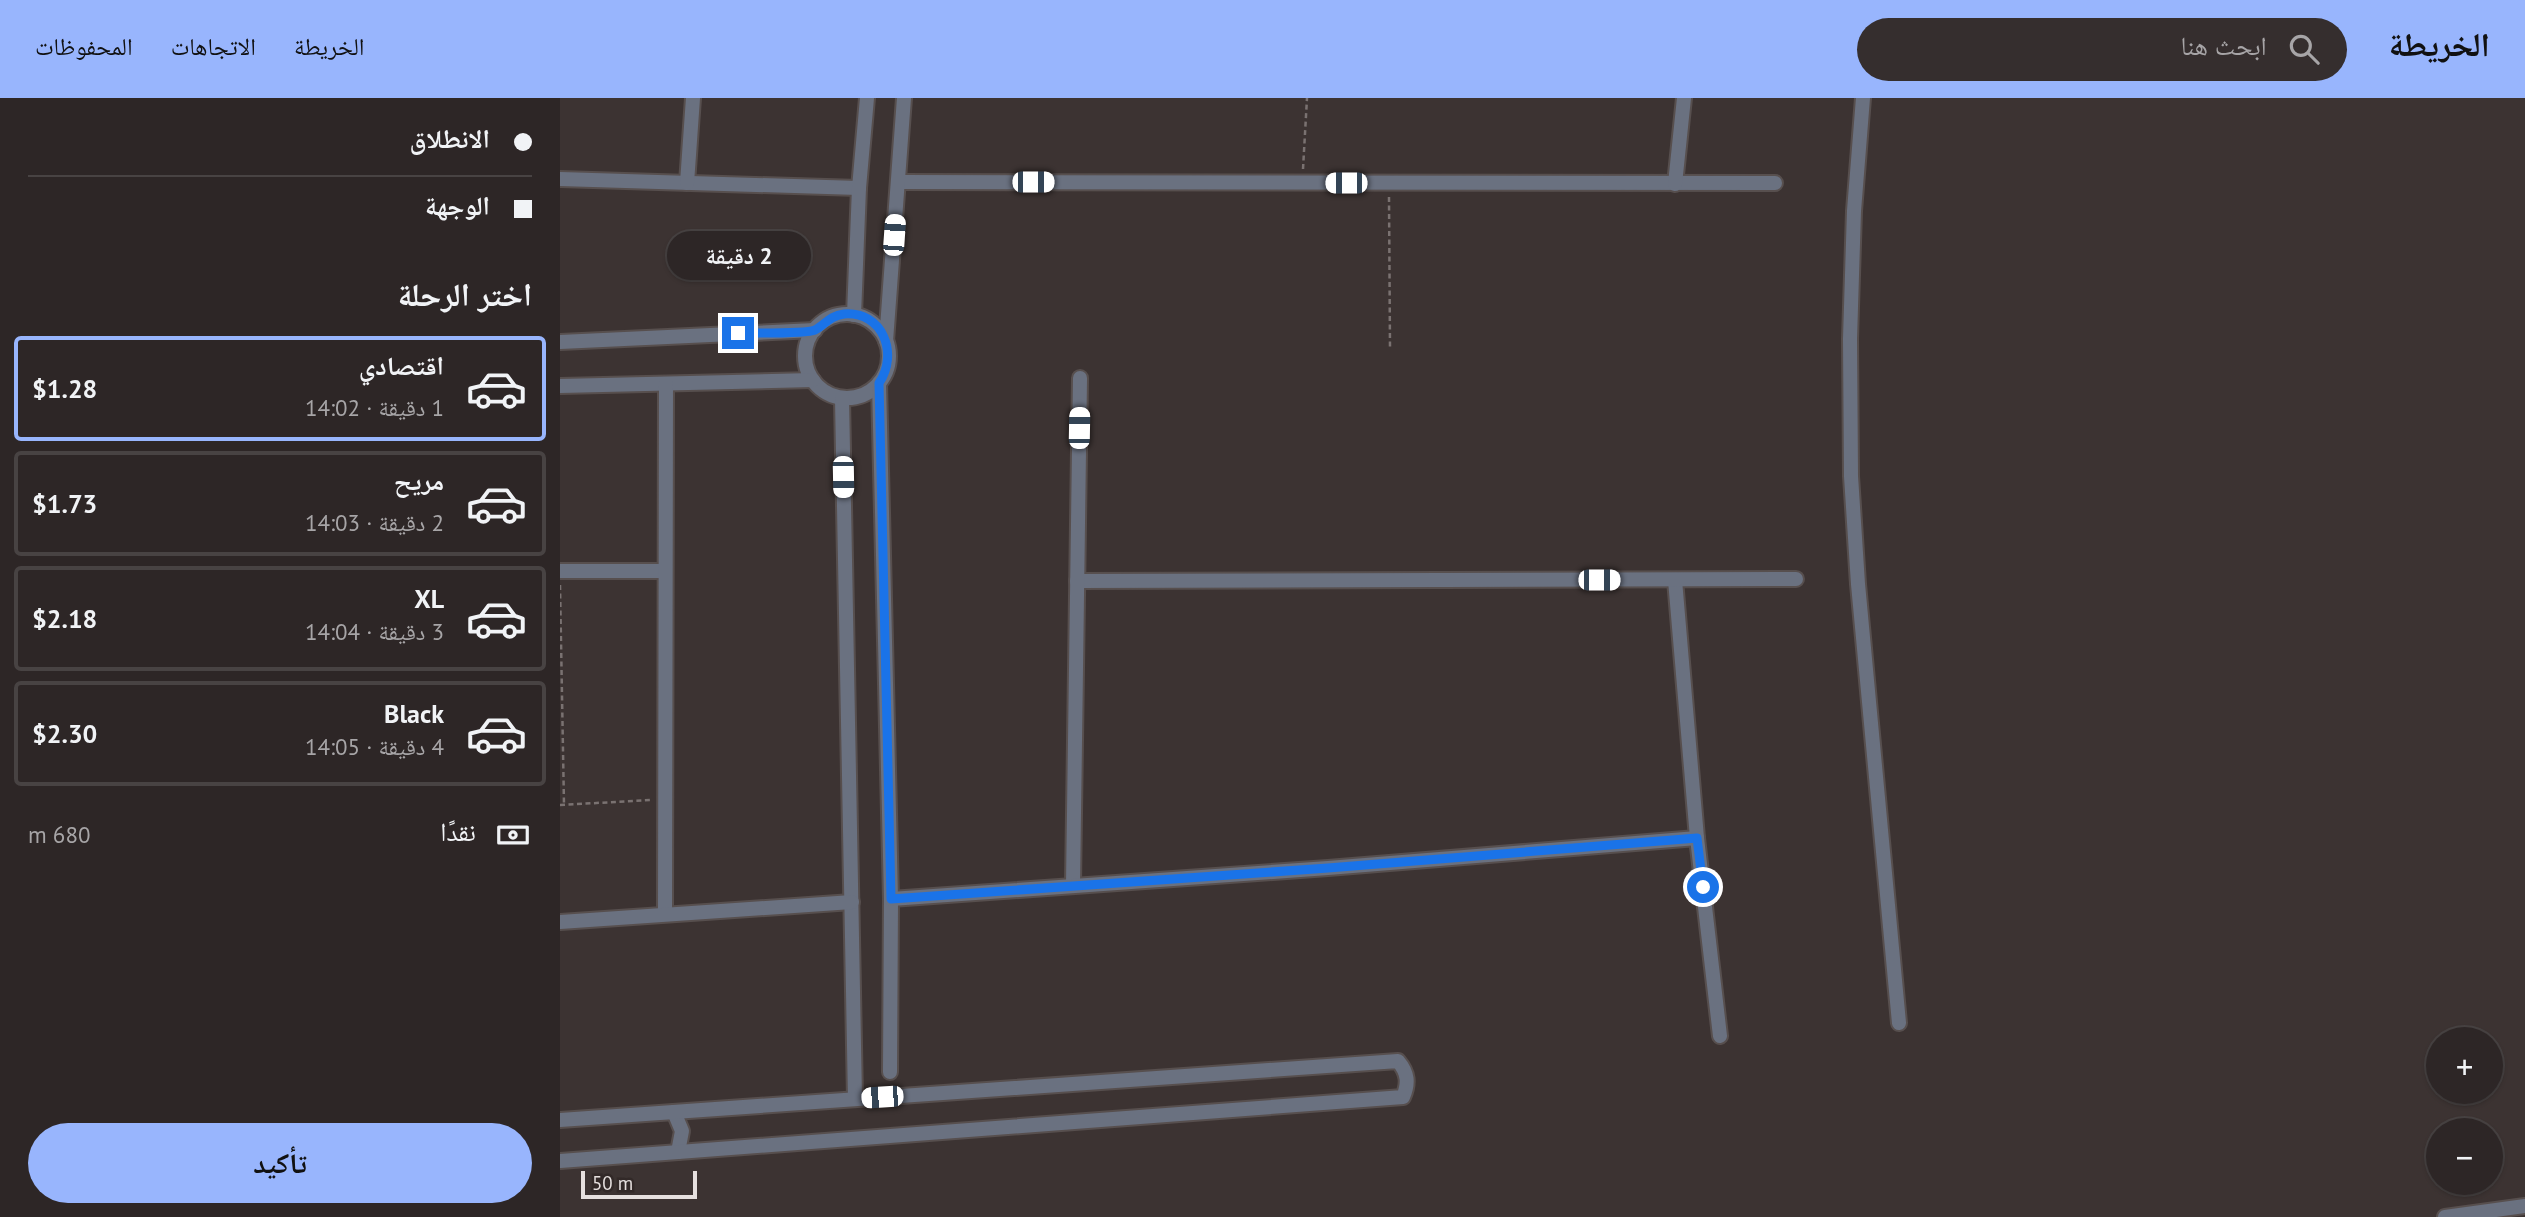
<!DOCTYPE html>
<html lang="ar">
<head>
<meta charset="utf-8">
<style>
  :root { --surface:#2d2626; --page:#352e2e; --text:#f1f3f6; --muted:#a7a5a7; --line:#484343; --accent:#98b5fd }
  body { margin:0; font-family:"PT Sans","Noto Naskh Arabic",sans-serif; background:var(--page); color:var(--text); direction:rtl; height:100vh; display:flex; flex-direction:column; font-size:26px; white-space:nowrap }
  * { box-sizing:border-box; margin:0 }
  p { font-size:23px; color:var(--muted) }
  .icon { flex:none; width:38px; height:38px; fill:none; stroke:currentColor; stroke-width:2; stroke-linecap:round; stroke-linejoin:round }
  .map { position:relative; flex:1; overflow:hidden; direction:ltr }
  .panel { display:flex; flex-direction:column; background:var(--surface); width:560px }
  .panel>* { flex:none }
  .banner { display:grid; align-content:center; height:154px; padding:0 28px; background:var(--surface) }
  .tools { position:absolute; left:1866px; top:929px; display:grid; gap:14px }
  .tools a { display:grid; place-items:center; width:77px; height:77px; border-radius:50%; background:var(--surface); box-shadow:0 2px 5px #0004,0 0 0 2px var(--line); font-size:35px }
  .scale { position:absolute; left:21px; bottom:18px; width:116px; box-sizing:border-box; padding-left:7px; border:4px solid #e6e0df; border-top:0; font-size:19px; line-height:24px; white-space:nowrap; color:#e6e0df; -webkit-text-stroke:5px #322928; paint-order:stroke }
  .end { position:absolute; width:32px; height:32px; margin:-16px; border:9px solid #1a73e8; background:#fff; box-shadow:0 0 0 4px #fff }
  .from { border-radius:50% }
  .bubble { position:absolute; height:49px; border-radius:24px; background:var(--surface); box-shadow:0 2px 5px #0004,0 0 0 2px var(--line); font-size:23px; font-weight:700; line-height:49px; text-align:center; direction:rtl }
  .car { position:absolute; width:21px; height:42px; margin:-21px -10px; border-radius:9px; box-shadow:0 0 5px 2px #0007; background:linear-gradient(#fff 24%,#345 0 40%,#fff 0 76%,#345 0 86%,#fff 0) }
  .banner b { display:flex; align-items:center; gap:24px; height:66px; font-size:26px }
  .banner b+b { border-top:2px solid var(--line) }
  .banner i { width:18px; height:18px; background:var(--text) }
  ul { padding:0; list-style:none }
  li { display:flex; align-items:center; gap:21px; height:105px; margin:0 14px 10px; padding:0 14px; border:4px solid var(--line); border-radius:7px }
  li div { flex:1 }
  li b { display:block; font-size:26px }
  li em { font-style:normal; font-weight:700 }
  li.selected { border-color:var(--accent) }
  li>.icon { width:63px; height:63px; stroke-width:1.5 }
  h2 { padding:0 28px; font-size:32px; line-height:84px }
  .pay { display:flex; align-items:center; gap:18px; height:77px; padding:0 28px; font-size:26px }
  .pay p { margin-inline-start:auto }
  .button { display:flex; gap:14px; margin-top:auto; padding:14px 28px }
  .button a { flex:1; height:80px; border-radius:42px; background:var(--accent); color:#111; font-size:28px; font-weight:700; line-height:80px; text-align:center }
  header { display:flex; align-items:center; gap:42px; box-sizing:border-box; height:98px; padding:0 35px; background:var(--accent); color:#111 }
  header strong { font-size:33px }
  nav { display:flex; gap:38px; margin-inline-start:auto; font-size:24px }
  .search { width:490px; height:63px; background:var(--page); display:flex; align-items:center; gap:18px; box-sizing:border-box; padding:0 24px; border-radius:38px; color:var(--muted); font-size:26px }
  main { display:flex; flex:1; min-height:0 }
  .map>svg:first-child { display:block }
</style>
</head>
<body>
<header>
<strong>الخريطة</strong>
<div class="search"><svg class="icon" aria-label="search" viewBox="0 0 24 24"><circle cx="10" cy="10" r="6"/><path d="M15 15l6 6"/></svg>ابحث هنا</div>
<nav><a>الخريطة</a><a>الاتجاهات</a><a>المحفوظات</a></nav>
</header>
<main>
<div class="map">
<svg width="1965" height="1119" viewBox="0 0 1965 1119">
  <rect width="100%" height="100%" fill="#3c3332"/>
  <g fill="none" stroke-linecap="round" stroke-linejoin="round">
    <defs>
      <g id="minor">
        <path d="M1303,0L1294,113L1290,241L1291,378L1298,486L1339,925"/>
        <path d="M0,81L299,90"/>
        <path d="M338,84L1215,85"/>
        <path d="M127,85L133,0"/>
        <path d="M1115,86L1124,0"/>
        <circle cx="287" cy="258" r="42"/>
        <path d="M294,217L299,90L307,0"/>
        <path d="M326,243L344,0"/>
        <path d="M0,244L255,232"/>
        <path d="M319,285L331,801L330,974"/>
        <path d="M0,288L253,282"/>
        <path d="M282,300L295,1001"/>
        <path d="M0,473H105"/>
        <path d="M1115,482L1137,740L1160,938"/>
        <path d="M517,483L1236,481"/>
        <path d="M513,788L520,280"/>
        <path d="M331,801L768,770L1137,740"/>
        <path d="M105,816L106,286"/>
        <path d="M0,824L292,804"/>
      </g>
      <g id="tertiary">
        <path d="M114,1014L122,1033L118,1054"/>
        <path d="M0,1022L838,963C848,975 849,985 843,999L0,1063"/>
        <path d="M1885,1119L1965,1108"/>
      </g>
    </defs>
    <use href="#minor" stroke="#574f4e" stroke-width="18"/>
    <use href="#tertiary" stroke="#574f4e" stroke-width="18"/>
    <g stroke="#7a7271" stroke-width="2.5" stroke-dasharray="5 3.5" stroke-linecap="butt">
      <path d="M743,71L747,0"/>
      <path d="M829,99L830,250"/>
      <path d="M0,487L4,707"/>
      <path d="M0,707L91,702"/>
    </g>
    <use href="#minor" stroke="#6a7180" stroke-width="14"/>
    <use href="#tertiary" stroke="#6a7180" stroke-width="14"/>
  </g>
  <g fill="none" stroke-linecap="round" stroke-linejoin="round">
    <path stroke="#1a73e8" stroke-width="9" d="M178,235C193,235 245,236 255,232C265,227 269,218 284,216C323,213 339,256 319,285L331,801L768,770L1137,740L1143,789"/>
  </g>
</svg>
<div class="tools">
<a>+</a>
<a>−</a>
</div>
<div class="scale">50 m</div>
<i class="end from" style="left:1143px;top:789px"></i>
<i class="end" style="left:178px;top:235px"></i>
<div class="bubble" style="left:107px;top:133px;width:144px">2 دقيقة</div>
<i class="car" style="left:473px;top:84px;rotate:90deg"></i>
<i class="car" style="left:786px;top:85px;rotate:270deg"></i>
<i class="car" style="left:334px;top:137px;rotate:4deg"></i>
<i class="car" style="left:519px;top:330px;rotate:1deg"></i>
<i class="car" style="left:283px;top:379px;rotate:179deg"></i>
<i class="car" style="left:1039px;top:482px;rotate:90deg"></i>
<i class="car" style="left:322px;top:999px;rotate:266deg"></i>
</div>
<section class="panel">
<div class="banner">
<b><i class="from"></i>الانطلاق</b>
<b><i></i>الوجهة</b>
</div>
<h2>اختر الرحلة</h2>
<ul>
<li class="selected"><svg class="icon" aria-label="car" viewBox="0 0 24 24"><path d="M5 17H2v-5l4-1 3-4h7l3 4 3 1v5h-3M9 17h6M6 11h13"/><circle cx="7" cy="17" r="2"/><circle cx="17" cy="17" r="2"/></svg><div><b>اقتصادي</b><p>1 دقيقة · 14:02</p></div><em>$1.28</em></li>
<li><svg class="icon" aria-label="car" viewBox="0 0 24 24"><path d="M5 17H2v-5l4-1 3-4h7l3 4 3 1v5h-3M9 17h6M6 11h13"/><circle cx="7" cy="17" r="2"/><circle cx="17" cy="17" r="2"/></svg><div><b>مريح</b><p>2 دقيقة · 14:03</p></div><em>$1.73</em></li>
<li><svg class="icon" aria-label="car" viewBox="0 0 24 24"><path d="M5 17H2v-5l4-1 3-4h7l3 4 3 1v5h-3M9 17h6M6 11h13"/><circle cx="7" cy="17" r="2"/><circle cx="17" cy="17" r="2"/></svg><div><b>XL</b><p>3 دقيقة · 14:04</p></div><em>$2.18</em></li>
<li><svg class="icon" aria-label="car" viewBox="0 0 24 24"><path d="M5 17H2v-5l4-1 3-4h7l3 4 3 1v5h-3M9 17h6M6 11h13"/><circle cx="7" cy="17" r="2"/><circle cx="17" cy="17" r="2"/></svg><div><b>Black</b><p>4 دقيقة · 14:05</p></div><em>$2.30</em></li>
</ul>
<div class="pay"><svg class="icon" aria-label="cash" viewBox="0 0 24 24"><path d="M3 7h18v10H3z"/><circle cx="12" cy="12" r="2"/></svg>نقدًا<p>680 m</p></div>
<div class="button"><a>تأكيد</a></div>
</section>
</main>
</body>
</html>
